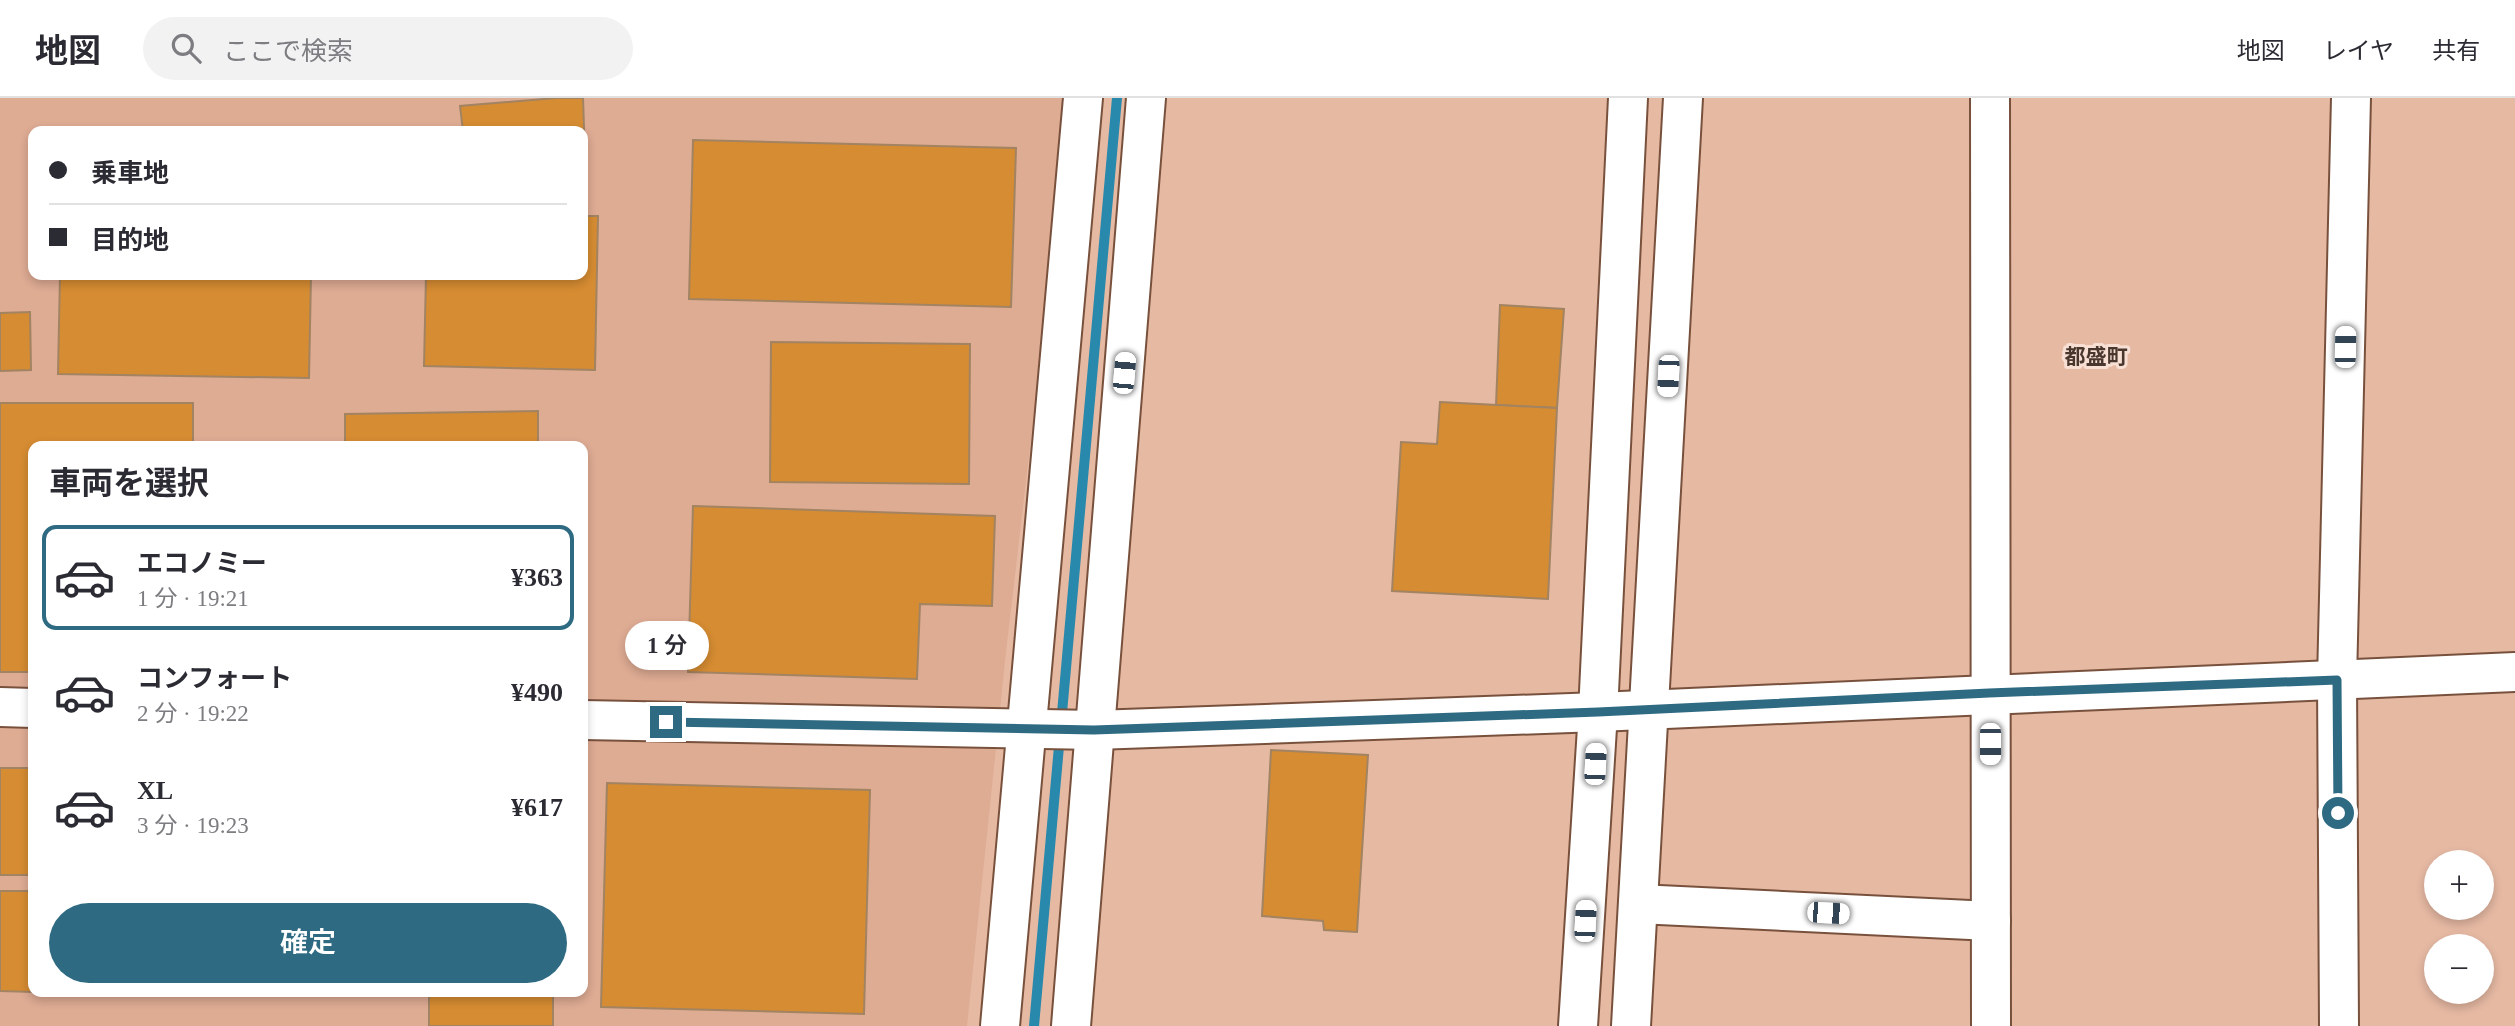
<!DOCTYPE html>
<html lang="ja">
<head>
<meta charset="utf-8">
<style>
  :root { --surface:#fff; --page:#f2f2f3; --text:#2b2b33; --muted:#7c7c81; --line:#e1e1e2; --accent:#2e6a81 }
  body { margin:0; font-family:"Times New Roman","Noto Sans JP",serif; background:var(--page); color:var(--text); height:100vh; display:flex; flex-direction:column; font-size:26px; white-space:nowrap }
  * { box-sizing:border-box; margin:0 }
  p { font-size:23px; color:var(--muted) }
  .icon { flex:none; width:38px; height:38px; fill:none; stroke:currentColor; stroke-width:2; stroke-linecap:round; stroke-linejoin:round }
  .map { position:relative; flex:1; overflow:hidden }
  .drawer { position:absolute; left:28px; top:343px; width:560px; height:556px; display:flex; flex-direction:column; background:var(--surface); border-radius:14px; box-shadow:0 4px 10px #0003 }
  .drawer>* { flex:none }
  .banner { position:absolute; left:28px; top:28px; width:560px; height:154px; border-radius:14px; box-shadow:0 4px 10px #0003; display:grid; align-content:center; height:154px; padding:0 21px; background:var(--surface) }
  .controls { position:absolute; left:2424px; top:752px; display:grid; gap:14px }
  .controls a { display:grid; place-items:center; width:70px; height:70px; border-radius:50%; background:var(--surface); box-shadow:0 4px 10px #0003; font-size:35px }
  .end { position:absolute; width:32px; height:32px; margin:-16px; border:9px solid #2e6a81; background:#fff; box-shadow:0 0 0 4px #fff }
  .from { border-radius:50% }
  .bubble { position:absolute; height:49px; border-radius:24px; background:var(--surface); box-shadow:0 4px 10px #0003; font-size:23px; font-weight:600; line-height:49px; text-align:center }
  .car { position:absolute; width:21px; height:42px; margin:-21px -10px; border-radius:9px; box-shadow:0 0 5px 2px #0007; background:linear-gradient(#fff 24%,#345 0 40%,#fff 0 76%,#345 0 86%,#fff 0) }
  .banner b { display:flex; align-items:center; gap:24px; height:66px; font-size:26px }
  .banner b+b { border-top:2px solid var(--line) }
  .banner i { width:18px; height:18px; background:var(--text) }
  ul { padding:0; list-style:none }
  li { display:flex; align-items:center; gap:21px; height:105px; margin:0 14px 10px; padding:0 7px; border:4px solid transparent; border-radius:14px }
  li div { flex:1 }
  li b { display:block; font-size:26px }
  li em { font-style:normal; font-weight:600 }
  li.on { border-color:var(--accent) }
  li>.icon { width:63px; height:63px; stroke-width:1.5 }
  h2 { padding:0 21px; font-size:32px; line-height:84px }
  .primary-button { display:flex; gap:14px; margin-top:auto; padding:14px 21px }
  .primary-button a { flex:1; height:80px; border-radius:42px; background:var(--accent); color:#fff; font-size:28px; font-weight:600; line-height:80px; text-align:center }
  header { display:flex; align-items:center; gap:42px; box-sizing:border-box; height:98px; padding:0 35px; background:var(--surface); border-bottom:2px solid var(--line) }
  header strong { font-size:33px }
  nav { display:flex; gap:38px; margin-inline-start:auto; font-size:24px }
  .search { width:490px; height:63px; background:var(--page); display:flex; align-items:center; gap:18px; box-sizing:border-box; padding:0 24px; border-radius:38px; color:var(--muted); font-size:26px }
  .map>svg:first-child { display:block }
</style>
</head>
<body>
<header>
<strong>地図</strong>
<div class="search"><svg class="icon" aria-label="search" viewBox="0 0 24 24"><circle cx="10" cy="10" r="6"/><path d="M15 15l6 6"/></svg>ここで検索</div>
<nav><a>地図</a><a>レイヤ</a><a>共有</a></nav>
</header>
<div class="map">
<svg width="2515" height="928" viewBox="0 0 2515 928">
  <rect width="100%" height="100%" fill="#e6b9a3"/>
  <path fill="#deab93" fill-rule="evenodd" d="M0,0H1071L1006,554L967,928H0ZM33,33H583V177H33ZM33,348H583V894H33Z"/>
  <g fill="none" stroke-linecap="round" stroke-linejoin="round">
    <path stroke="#2889ad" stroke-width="10" d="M1034,928L1117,0"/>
  </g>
  <g fill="#d68c32" stroke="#a28362" stroke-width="2">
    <path d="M556,0H583L585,59H583V33H463L460,8Z"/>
    <path d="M693,42L1016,50L1011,209L689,201Z"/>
    <path d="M583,118H598L595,272L424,268L426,177H583Z"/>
    <path d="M60,177H311L309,280L58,276Z"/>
    <path d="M1500,207L1564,211L1557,310L1496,307Z"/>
    <path d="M30,214L31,272L0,273V215Z"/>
    <path d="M771,244L970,246L969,386L770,384Z"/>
    <path d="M1440,304L1557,310L1548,501L1392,493L1401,344L1437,346Z"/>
    <path d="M0,305H193V348H33V574H0Z"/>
    <path d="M538,313V348H345V316Z"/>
    <path d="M693,408L995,418L992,508L920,506L917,581L688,574Z"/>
    <path d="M1271,652L1368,657L1357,834L1324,832L1323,823L1262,818Z"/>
    <rect x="0" y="670" width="33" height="107"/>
    <path d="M607,685L870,692L864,916L601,909Z"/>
    <path d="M0,793H33V894L0,893Z"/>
    <path d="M107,894H374V897Z"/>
    <rect x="429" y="894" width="124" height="34"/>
  </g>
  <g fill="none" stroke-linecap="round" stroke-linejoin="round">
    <defs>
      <g id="minor">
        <path d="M1990,0L1991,928"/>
        <path d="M0,609L33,610"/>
        <path d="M583,622L1095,632L1598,614L2515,574"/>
        <path d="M1638,806L1991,823"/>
        <path d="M1000,928L1083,0"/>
        <path d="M1071,928L1146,0"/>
        <path d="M1578,928L1598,614L1628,0"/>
        <path d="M1631,928L1683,0"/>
        <path d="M2339,928L2337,582L2351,0"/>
      </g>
    </defs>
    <use href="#minor" stroke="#78513d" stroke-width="42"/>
    <use href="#minor" stroke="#fff" stroke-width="38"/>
  </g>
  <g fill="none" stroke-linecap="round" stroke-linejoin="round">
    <path stroke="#2e6a81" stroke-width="9" d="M666,624L1094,632L1598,614L1989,595L2337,582L2338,715"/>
  </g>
  <g text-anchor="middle" stroke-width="6" stroke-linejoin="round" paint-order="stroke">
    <g font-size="21" font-weight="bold" fill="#49372e" stroke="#f7dfd4">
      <text x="2096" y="266">都盛町</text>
    </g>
  </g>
</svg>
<div class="controls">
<a>+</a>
<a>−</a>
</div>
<i class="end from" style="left:2338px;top:715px"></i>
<i class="end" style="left:666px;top:624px"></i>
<div class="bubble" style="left:625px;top:523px;width:84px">1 分</div>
<i class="car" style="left:2345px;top:249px;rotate:1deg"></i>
<i class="car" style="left:1124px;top:275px;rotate:5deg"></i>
<i class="car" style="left:1668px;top:278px;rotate:183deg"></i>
<i class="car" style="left:1990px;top:646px;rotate:180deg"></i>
<i class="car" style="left:1595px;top:666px;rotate:3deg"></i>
<i class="car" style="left:1828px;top:815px;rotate:93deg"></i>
<i class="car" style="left:1585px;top:823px;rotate:3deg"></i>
<div class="banner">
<b><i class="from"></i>乗車地</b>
<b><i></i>目的地</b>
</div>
<section class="drawer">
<h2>車両を選択</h2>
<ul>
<li class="on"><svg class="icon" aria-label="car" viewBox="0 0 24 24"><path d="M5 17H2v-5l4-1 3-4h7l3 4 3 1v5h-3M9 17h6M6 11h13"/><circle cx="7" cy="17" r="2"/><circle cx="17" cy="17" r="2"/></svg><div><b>エコノミー</b><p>1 分 · 19:21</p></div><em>¥363</em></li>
<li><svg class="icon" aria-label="car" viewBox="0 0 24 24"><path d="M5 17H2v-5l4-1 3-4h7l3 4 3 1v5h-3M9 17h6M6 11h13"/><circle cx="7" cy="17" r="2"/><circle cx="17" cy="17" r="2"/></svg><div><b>コンフォート</b><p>2 分 · 19:22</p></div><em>¥490</em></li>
<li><svg class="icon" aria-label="car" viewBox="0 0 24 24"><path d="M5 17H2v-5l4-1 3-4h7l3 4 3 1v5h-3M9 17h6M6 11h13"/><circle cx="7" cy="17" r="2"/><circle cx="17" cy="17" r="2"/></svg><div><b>XL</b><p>3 分 · 19:23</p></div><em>¥617</em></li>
</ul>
<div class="primary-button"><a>確定</a></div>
</section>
</div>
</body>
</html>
